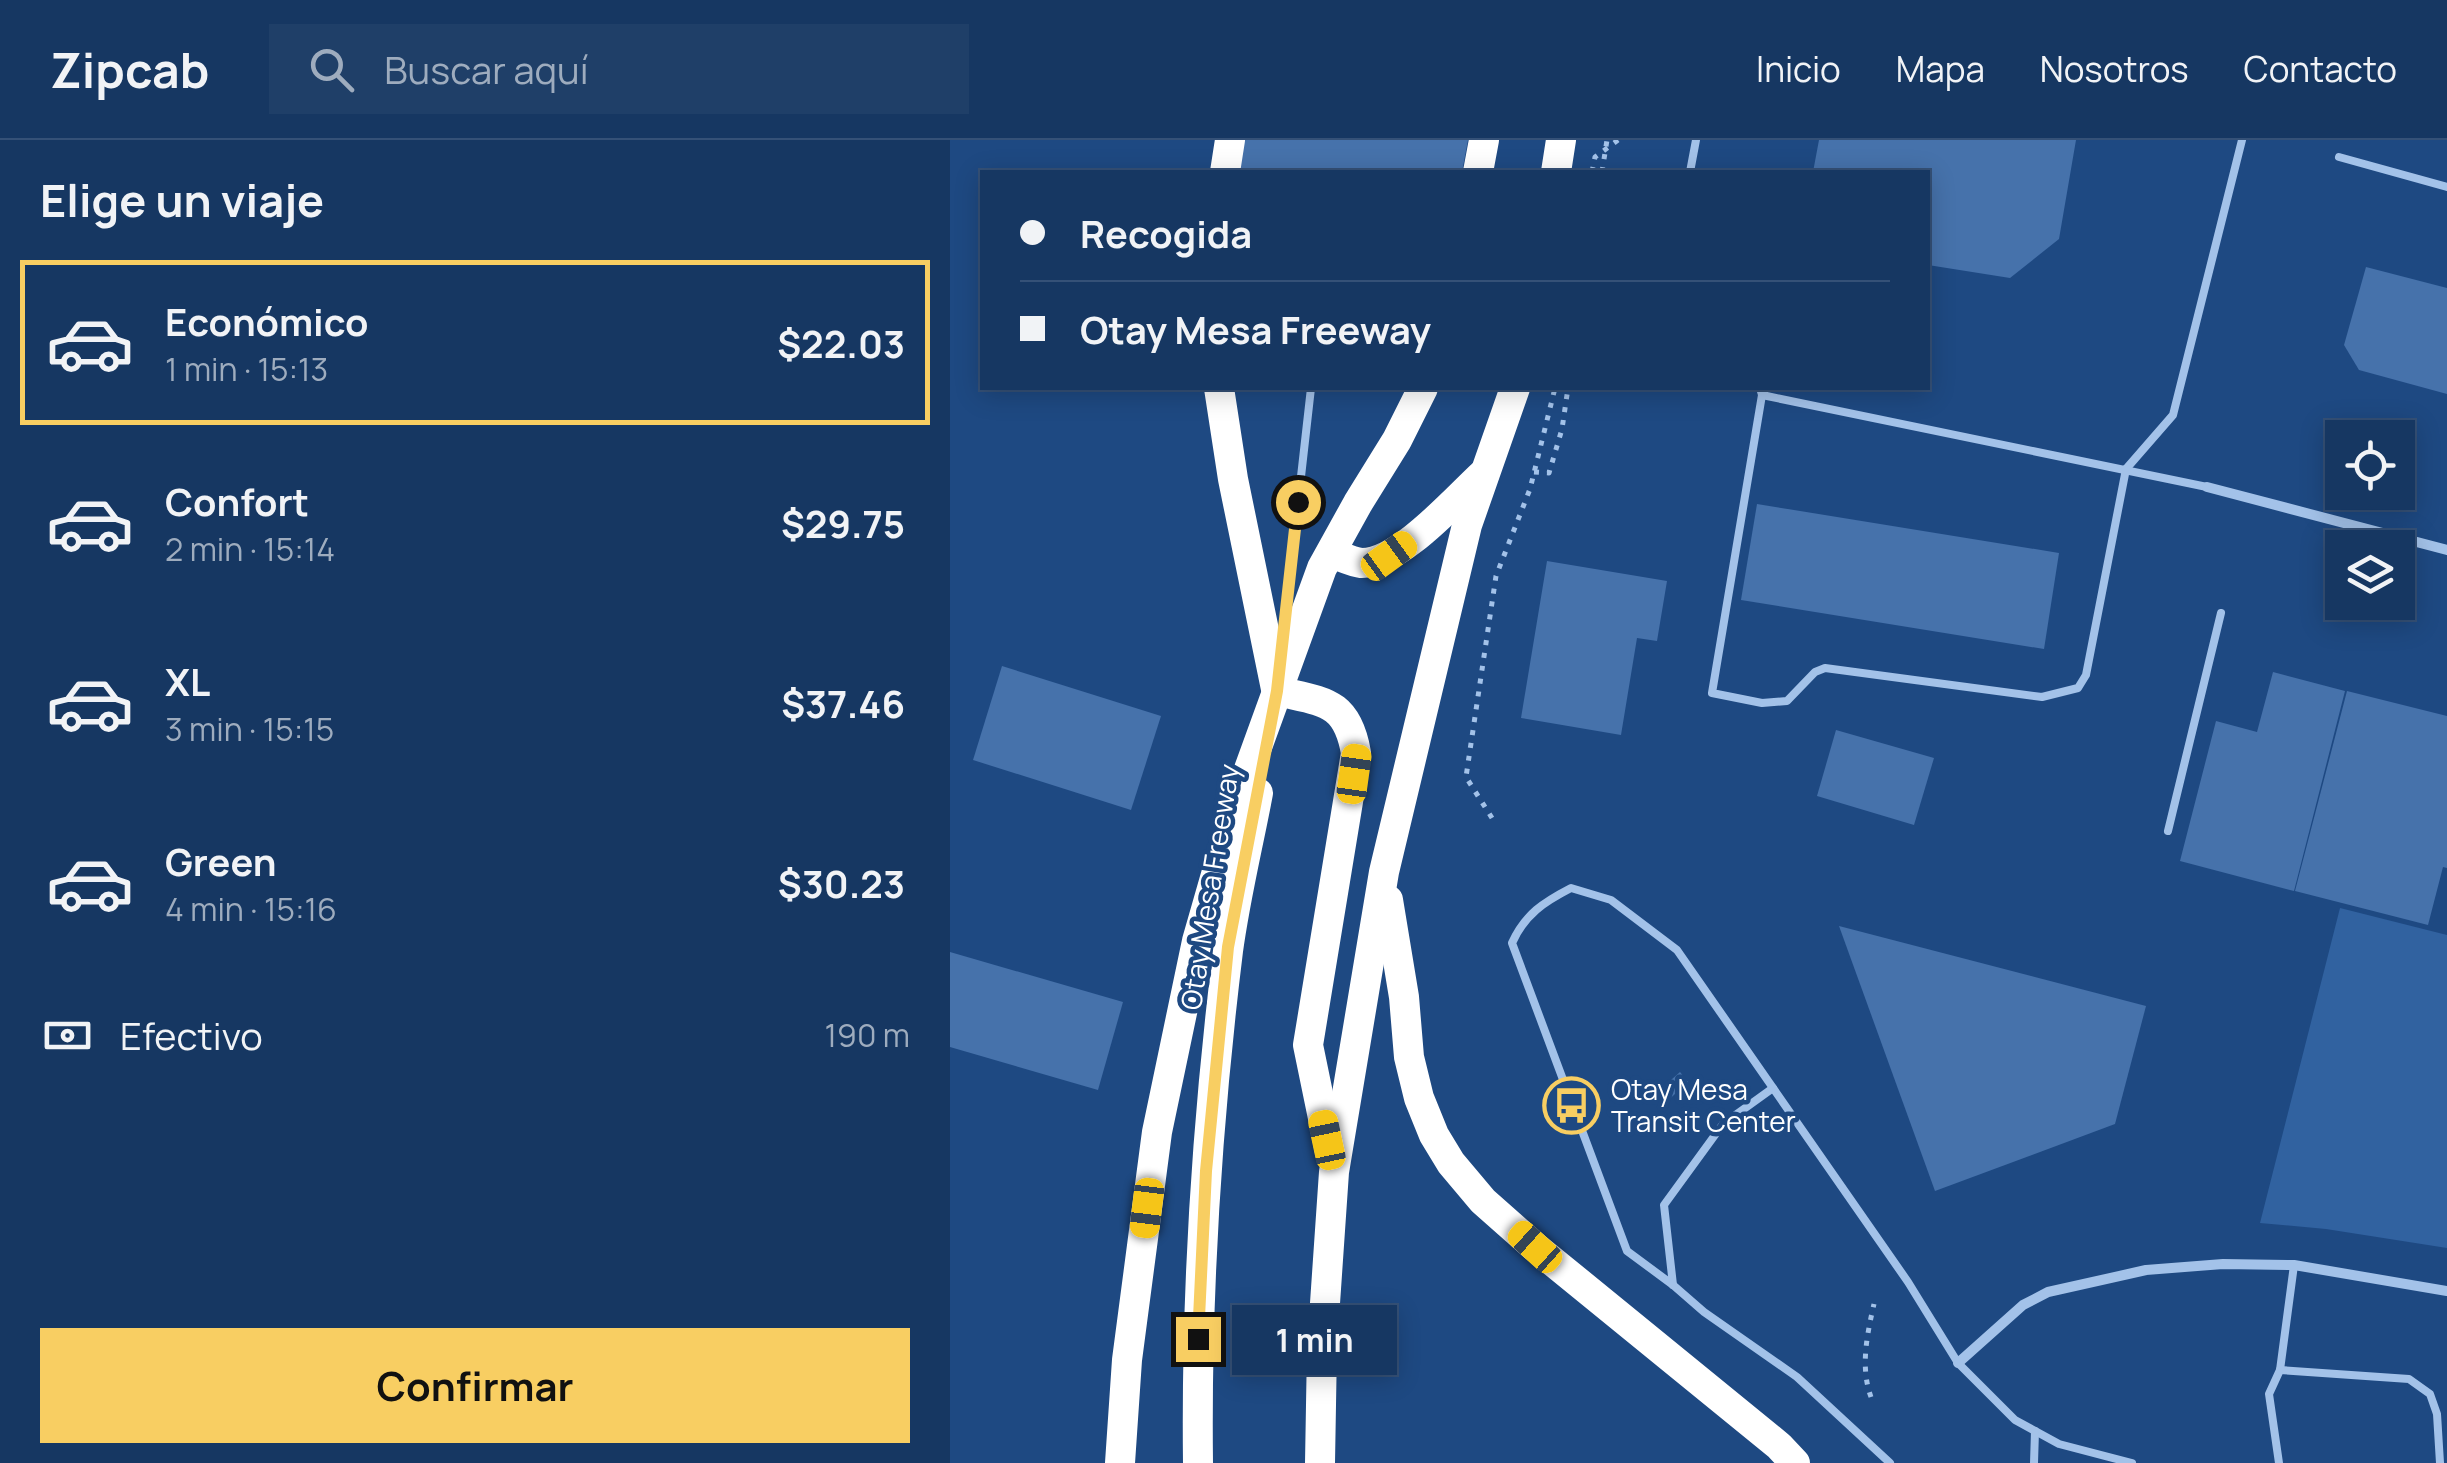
<!DOCTYPE html>
<html lang="es">
<head>
<meta charset="utf-8">
<style>
  :root { --surface:#163762; --page:#1f3f68; --text:#f1f3f6; --muted:#9eacbe; --line:#355177; --accent:#f8ce62 }
  body { margin:0; font-family:Manrope,sans-serif; background:var(--page); color:var(--text); height:100vh; display:flex; flex-direction:column; font-size:38px; white-space:nowrap }
  * { box-sizing:border-box; margin:0 }
  p { font-size:32px; color:var(--muted) }
  .icon { flex:none; width:55px; height:55px; fill:none; stroke:currentColor; stroke-width:2; stroke-linecap:round; stroke-linejoin:round }
  .map { position:relative; flex:1; overflow:hidden }
  .sheet { display:flex; flex-direction:column; background:var(--surface); width:950px }
  .sheet>* { flex:none }
  .top-card { position:absolute; left:30px; top:30px; width:950px; height:220px; border-radius:0px; box-shadow:0 5px 25px #0003,0 0 0 2px var(--line); display:grid; align-content:center; height:220px; padding:0 40px; background:var(--surface) }
  .tools { position:absolute; left:1375px; top:280px; display:grid; gap:20px }
  .tools a { display:grid; place-items:center; width:90px; height:90px; border-radius:0px; background:var(--surface); box-shadow:0 5px 25px #0003,0 0 0 2px var(--line); font-size:50px }
  .end { position:absolute; width:45px; height:45px; margin:-22px; border:12px solid #f8ce62; background:#111; box-shadow:0 0 0 5px #111 }
  .from { border-radius:50% }
  .bubble { position:absolute; height:70px; border-radius:0px; background:var(--surface); box-shadow:0 5px 25px #0003,0 0 0 2px var(--line); font-size:32px; font-weight:700; line-height:70px; text-align:center }
  .car { position:absolute; width:30px; height:60px; margin:-30px -15px; border-radius:12px; box-shadow:0 0 8px 2px #0007; background:linear-gradient(#f5c518 24%,#345 0 40%,#f5c518 0 76%,#345 0 86%,#f5c518 0) }
  .top-card b { display:flex; align-items:center; gap:35px; height:95px; font-size:38px }
  .top-card b+b { border-top:2px solid var(--line) }
  .top-card i { width:25px; height:25px; background:var(--text) }
  ul { padding:0; list-style:none }
  li { display:flex; align-items:center; gap:30px; height:165px; margin:0 20px 15px; padding:0 20px; border:5px solid transparent; border-radius:0px }
  li div { flex:1 }
  li b { display:block; font-size:38px }
  li em { font-style:normal; font-weight:700 }
  li.current { border-color:var(--accent) }
  li>.icon { width:90px; height:90px; stroke-width:1.5 }
  h2 { padding:0 40px; font-size:45px; line-height:120px }
  .pay { display:flex; align-items:center; gap:25px; height:110px; padding:0 40px; font-size:38px }
  .pay p { margin-inline-start:auto }
  .primary-button { display:flex; gap:20px; margin-top:auto; padding:20px 40px }
  .primary-button a { flex:1; height:115px; border-radius:0px; background:var(--accent); color:#111; font-size:40px; font-weight:700; line-height:115px; text-align:center }
  header { display:flex; align-items:center; gap:60px; box-sizing:border-box; height:140px; padding:0 50px; background:var(--surface); border-bottom:2px solid var(--line) }
  header strong { font-size:48px }
  nav { display:flex; gap:55px; margin-inline-start:auto; font-size:35px }
  .search { width:700px; height:90px; background:var(--page); display:flex; align-items:center; gap:25px; box-sizing:border-box; padding:0 35px; border-radius:0px; color:var(--muted); font-size:38px }
  main { display:flex; flex:1; min-height:0 }
  .map>svg:first-child { display:block }
</style>
</head>
<body>
<header>
<strong>Zipcab</strong>
<div class="search"><svg class="icon" aria-label="search" viewBox="0 0 24 24"><circle cx="10" cy="10" r="6"/><path d="M15 15l6 6"/></svg>Buscar aquí</div>
<nav><a>Inicio</a><a>Mapa</a><a>Nosotros</a><a>Contacto</a></nav>
</header>
<main>
<section class="sheet">
<h2>Elige un viaje</h2>
<ul>
<li class="current"><svg class="icon" aria-label="car" viewBox="0 0 24 24"><path d="M5 17H2v-5l4-1 3-4h7l3 4 3 1v5h-3M9 17h6M6 11h13"/><circle cx="7" cy="17" r="2"/><circle cx="17" cy="17" r="2"/></svg><div><b>Económico</b><p>1 min · 15:13</p></div><em>$22.03</em></li>
<li><svg class="icon" aria-label="car" viewBox="0 0 24 24"><path d="M5 17H2v-5l4-1 3-4h7l3 4 3 1v5h-3M9 17h6M6 11h13"/><circle cx="7" cy="17" r="2"/><circle cx="17" cy="17" r="2"/></svg><div><b>Confort</b><p>2 min · 15:14</p></div><em>$29.75</em></li>
<li><svg class="icon" aria-label="car" viewBox="0 0 24 24"><path d="M5 17H2v-5l4-1 3-4h7l3 4 3 1v5h-3M9 17h6M6 11h13"/><circle cx="7" cy="17" r="2"/><circle cx="17" cy="17" r="2"/></svg><div><b>XL</b><p>3 min · 15:15</p></div><em>$37.46</em></li>
<li><svg class="icon" aria-label="car" viewBox="0 0 24 24"><path d="M5 17H2v-5l4-1 3-4h7l3 4 3 1v5h-3M9 17h6M6 11h13"/><circle cx="7" cy="17" r="2"/><circle cx="17" cy="17" r="2"/></svg><div><b>Green</b><p>4 min · 15:16</p></div><em>$30.23</em></li>
</ul>
<div class="pay"><svg class="icon" aria-label="cash" viewBox="0 0 24 24"><path d="M3 7h18v10H3z"/><circle cx="12" cy="12" r="2"/></svg>Efectivo<p>190 m</p></div>
<div class="primary-button"><a>Confirmar</a></div>
</section>
<div class="map">
<svg width="1497" height="1323" viewBox="0 0 1497 1323">
  <rect width="100%" height="100%" fill="#1e4982"/>
  <path fill="#3162a0" d="M1390,768L1497,795V1108L1376,1089L1310,1083Z"/>
  <g fill="#4672ab">
    <path d="M293,0H518L512,32H288Z"/>
    <path d="M869,0H1126L1109,99L1060,138L978,125V32H863Z"/>
    <path d="M1416,127L1497,148V254L1409,230L1394,205Z"/>
    <path d="M807,364L1109,413L1094,509L791,460Z"/>
    <path d="M597,421L717,441L707,501L687,498L671,595L571,578Z"/>
    <path d="M52,526L211,576L181,670L23,620Z"/>
    <path d="M1323,532L1395,551L1344,751L1230,721L1266,581L1307,592Z"/>
    <path d="M1397,551L1497,576V728L1493,727L1478,785L1345,751Z"/>
    <path d="M886,590L984,618L964,685L867,656Z"/>
    <path d="M889,786L1196,866L1165,984L985,1051Z"/>
    <path d="M0,812L173,862L148,950L0,907Z"/>
    <path d="M730,932L738,942L713,965L704,955Z"/>
  </g>
  <g fill="none" stroke-linecap="round" stroke-linejoin="round">
    <g stroke="#a3c2e9" stroke-width="5" stroke-dasharray="5 8" stroke-linecap="butt">
      <path d="M642,32L645,17L668,0"/>
      <path d="M584,332L599,333L612,289L618,248"/>
      <path d="M542,678L516,637L546,436L580,349L605,248"/>
      <path d="M921,1257C910,1227 917,1195 924,1164"/>
    </g>
    <g stroke="#a3c2e9" stroke-width="8">
      <path d="M1389,17L1497,47"/>
      <path d="M740,32L746,0"/>
      <path d="M810,248L812,255L762,553L812,563L837,561L865,532L875,528L1092,557L1128,548L1136,535L1176,329"/>
      <path d="M812,255L1257,347"/>
      <path d="M1176,329L1223,275L1292,0"/>
      <path d="M333,496L361,248"/>
      <path d="M1218,691L1271,473"/>
      <path d="M723,1145L714,1065L773,984L823,948"/>
      <path d="M1330,1230L1459,1239L1480,1254L1487,1274L1490,1323"/>
      <path d="M940,1323L847,1237L754,1172L723,1145L677,1111L562,803C575,774 594,762 621,748L661,760L727,810L958,1142L1008,1223L1065,1280L1109,1304L1182,1323"/>
      <path d="M1084,1323L1085,1291"/>
      <path d="M1329,1323L1319,1254L1330,1230L1344,1125"/>
    </g>
    <g stroke="#a3c2e9" stroke-width="10">
      <path d="M1257,347L1497,410"/>
      <path d="M1008,1223L1073,1165L1098,1152L1196,1130L1273,1124L1344,1125L1497,1151"/>
    </g>
    <g stroke="#fff" stroke-width="30">
      <path d="M275,32L280,0"/>
      <path d="M528,32L534,0"/>
      <path d="M606,32L611,0"/>
      <path d="M269,248L283,339L326,549"/>
      <path d="M381,413C390,416 402,422 411,423C449,424 505,360 532,335"/>
      <path d="M327,551C373,562 397,560 406,613L358,905L380,1012"/>
      <path d="M438,760L454,857L459,917L469,958L484,995L501,1023L533,1061L585,1107L829,1306L845,1323"/>
      <path d="M170,1323L177,1220L207,992L247,801L286,665L372,428L408,363L447,300L473,248"/>
      <path d="M248,1323C246,1152 257,981 278,811C285,758 298,706 308,653"/>
      <path d="M370,1323L372,1207L384,1032L434,732L517,385L565,248"/>
    </g>
    <path stroke="#a3c2e9" stroke-width="5" stroke-dasharray="5 8" stroke-linecap="butt" d="M652,32L657,0"/>
  </g>
  <g fill="none" stroke-linecap="round" stroke-linejoin="round">
    <path stroke="#f8ce62" stroke-width="12" d="M248,1199L256,1031L278,807L327,551L348,362"/>
  </g>
  <defs>
    <symbol id="bus-ring" viewBox="-11 -11 22 22"><circle r="9.5" fill="#1e4982" stroke="#f8ce62" stroke-width="1.5"/><path d="M-5-6H5V4H4V6H2V4H-2V6H-4V4H-5ZM-3.5-4V0h7V-4ZM-3.5 1.2v1.5H-2V1.2ZM2 1.2v1.5H3.5V1.2Z" fill="#f8ce62"/></symbol>
  </defs>
  <g fill-rule="evenodd">
    <use href="#bus-ring" x="590" y="934" width="63" height="63"/>
  </g>
  <g text-anchor="middle" stroke-width="9" stroke-linejoin="round" paint-order="stroke">
    <g font-size="28" fill="#fff" stroke="#1e4982">
      <text transform="translate(260 747) rotate(-81)" y="10">Otay Mesa Freeway</text>
    </g>
    <g font-size="28" fill="#fff" stroke="#1e4982" text-anchor="start">
      <text x="661" y="960">Otay Mesa<tspan x="661" dy="32">Transit Center</tspan></text>
    </g>
  </g>
</svg>
<div class="tools">
<a><svg class="icon" aria-label="locate" viewBox="0 0 24 24"><circle cx="12" cy="12" r="6"/><path d="M12 2v4M12 18v4M2 12h4M18 12h4"/></svg></a>
<a><svg class="icon" aria-label="layers" viewBox="0 0 24 24"><path d="M12 4l9 5-9 5-9-5zM3 14l9 5 9-5"/></svg></a>
</div>
<i class="end from" style="left:348px;top:362px"></i>
<i class="end" style="left:248px;top:1199px"></i>
<div class="bubble" style="left:282px;top:1165px;width:165px">1 min</div>
<i class="car" style="left:439px;top:416px;rotate:54deg"></i>
<i class="car" style="left:404px;top:634px;rotate:8deg"></i>
<i class="car" style="left:377px;top:1000px;rotate:348deg"></i>
<i class="car" style="left:197px;top:1068px;rotate:187deg"></i>
<i class="car" style="left:585px;top:1107px;rotate:312deg"></i>
<div class="top-card">
<b><i class="from"></i>Recogida</b>
<b><i></i>Otay Mesa Freeway</b>
</div>
</div>
</main>
</body>
</html>
